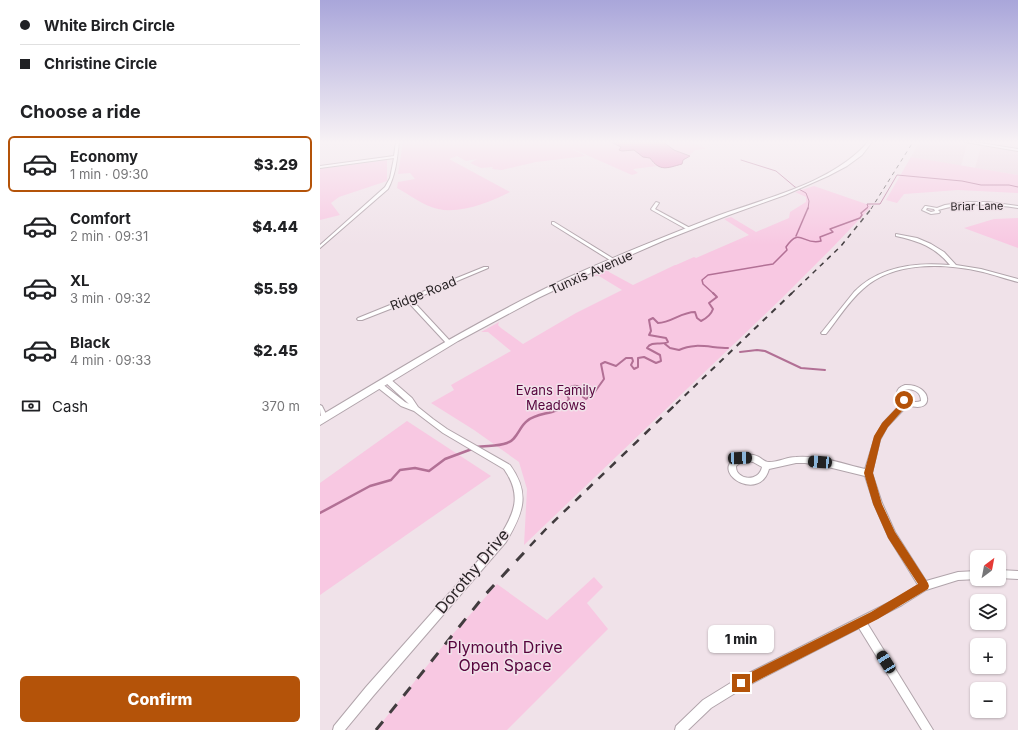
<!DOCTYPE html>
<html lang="en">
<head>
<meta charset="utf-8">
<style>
  :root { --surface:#fff; --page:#f2f2f2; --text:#202124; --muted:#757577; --line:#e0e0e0; --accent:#b45309 }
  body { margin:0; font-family:Inter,sans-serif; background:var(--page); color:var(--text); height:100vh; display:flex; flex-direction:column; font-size:15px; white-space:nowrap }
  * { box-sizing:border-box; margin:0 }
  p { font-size:13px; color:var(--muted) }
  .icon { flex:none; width:22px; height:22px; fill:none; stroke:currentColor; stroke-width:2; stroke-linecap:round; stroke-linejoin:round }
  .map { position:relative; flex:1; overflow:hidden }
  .side { display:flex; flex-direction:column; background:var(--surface); width:320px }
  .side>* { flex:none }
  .top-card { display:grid; align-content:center; height:88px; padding:0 20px; background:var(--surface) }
  .needle { width:26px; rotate:32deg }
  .buttons { position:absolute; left:650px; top:550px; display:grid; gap:8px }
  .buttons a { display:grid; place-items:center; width:36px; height:36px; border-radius:6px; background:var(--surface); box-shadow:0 1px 3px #0004; font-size:20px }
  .end { position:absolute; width:18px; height:18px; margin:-9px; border:5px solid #b45309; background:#fff; box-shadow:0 0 0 2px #fff }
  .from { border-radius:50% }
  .bubble { position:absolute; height:28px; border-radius:6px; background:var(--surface); box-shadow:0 1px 3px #0004; font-size:13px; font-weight:800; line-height:28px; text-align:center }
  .car { position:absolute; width:12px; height:24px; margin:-12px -6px; border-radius:5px; box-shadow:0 0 3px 1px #0007; background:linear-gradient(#222 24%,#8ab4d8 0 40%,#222 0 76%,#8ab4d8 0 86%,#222 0) }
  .top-card b { display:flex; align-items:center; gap:14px; height:38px; font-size:15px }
  .top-card b+b { border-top:1px solid var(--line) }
  .top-card i { width:10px; height:10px; background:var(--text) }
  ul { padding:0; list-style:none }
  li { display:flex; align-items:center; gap:12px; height:56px; margin:0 8px 6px; padding:0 12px; border:2px solid transparent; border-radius:6px }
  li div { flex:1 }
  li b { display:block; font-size:15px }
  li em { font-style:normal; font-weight:800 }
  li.selected { border-color:var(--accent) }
  li>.icon { width:36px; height:36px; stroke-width:1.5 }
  h2 { padding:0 20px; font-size:18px; line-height:48px }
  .pay { display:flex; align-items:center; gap:10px; height:44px; padding:0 20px; font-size:15px }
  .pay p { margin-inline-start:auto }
  .cta { display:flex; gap:8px; margin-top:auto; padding:8px 20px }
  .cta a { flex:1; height:46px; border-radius:6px; background:var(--accent); color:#fff; font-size:16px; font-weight:800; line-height:46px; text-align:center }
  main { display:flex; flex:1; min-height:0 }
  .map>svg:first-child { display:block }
</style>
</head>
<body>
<main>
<section class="side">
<div class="top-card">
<b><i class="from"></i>White Birch Circle</b>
<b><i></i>Christine Circle</b>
</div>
<h2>Choose a ride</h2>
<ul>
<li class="selected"><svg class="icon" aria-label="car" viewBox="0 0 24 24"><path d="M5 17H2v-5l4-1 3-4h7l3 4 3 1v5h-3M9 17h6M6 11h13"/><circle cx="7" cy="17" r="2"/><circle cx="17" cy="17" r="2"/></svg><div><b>Economy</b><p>1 min · 09:30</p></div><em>$3.29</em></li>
<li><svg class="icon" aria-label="car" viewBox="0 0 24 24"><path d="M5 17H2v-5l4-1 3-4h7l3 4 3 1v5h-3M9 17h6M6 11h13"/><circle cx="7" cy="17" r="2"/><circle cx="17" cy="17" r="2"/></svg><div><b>Comfort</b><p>2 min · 09:31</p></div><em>$4.44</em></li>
<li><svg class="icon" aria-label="car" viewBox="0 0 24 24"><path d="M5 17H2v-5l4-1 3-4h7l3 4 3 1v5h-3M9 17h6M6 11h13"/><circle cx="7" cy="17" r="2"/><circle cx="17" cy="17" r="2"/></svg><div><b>XL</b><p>3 min · 09:32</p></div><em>$5.59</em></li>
<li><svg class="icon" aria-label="car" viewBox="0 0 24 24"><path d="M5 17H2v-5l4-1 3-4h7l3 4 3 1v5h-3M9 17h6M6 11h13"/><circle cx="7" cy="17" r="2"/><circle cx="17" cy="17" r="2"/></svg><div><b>Black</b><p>4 min · 09:33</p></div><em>$2.45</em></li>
</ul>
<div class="pay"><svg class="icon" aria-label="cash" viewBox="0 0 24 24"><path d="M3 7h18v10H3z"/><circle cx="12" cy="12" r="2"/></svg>Cash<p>370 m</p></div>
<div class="cta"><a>Confirm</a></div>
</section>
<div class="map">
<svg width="698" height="730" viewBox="0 0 698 730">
  <rect width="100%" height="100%" fill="#f0e2e9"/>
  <g fill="#ebd5e0">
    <path d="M599,142H659L658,145L647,144L641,166L591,157Z"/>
    <path d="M661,146L698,151V175L655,168Z"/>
  </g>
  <g fill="#f8c8e2">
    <path d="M83,142H291L307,151L314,150L323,157L330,158L334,164L337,166L313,169L318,173L312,175L253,149H252L266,156L216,162L182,170L172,169L173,167L161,168L150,163L157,159L146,161L137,156L129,159L190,192C170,202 141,214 118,209C104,206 90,195 77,188L78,182L95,179L90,173L78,174Z"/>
    <path d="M343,142H370L385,148V149L375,150L370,155C360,153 352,148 343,142Z"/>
    <path d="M591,157L698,175V193L638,190L584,194L577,203L566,200Z"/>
    <path d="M67,160V181L19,197L11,203L20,215L0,220V169Z"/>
    <path d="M494,186L552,206L511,249L462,298L204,545L207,489L199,462L154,430L111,403L134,390L131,385L191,351L168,332H161L179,322L178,325L181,328L203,344L256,313L302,290L279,276H273L292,268L289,270V272L313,285L355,265H356L374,257L376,258L429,235L404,219L411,217L436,232L469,218L470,212L486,202V197L475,192Z"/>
    <path d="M698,218V248L644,228L674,219Z"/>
    <path d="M87,421L171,476L0,595V483Z"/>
    <path d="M274,577L283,587L267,603L288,629L187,730H56L126,642L177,584L227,620Z"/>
  </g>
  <path fill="#ec90c5" stroke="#b27095" d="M291,142H343L354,150L370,156L363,160L362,164C347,168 340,172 330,158L323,157L314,150L302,151L299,150L301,147Z"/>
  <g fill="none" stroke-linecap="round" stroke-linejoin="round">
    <g stroke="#b27095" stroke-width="1">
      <path d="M421,160L456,171L475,187L486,193L489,201L488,209"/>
      <path d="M546,209L548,207L547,204H560L577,175L642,181L661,185H689L698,187"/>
    </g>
    <g stroke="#b27095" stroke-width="1.5">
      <path d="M476,236L488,208"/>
      <path d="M394,294L383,284L382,280L388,275L453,264L467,250L466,247C480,226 483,246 501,241L500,237L513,232L510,229L540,218L542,215L541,213L547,208"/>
    </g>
    <g stroke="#b27095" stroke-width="2">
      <path d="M345,344L350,348L359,350C375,342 391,348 408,348"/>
      <path d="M420,352L437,350L445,351L481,368L505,370"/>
      <path d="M245,404L249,399L245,391C251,385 257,384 263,389V397L266,399L274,393L284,379L281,364L285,362L296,366L306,358H312L313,361L311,365L314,369L318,367V358L324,357L336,363L341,361L340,355L327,348C332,340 341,346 348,342L346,338L329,335L331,331L329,320L333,318L338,323C351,323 361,312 375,312L377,318L381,321C387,318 391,315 393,309L389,303L397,297L393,293"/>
    </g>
    <g stroke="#b27095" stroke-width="2.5">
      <path d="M156,447C166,445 177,447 187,443C197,440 199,427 207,421C219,411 236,416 246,403"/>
      <path d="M0,513L50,486L71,480L80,470L95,468L109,471L125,459L152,449"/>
    </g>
    <defs>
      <g id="minor">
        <path d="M76,142H79C77,158 76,174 68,189L0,248V245L65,187L70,178L74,158L0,168V166L74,156Z"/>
        <path d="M645,142H654L698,149V151Z"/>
        <path d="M336,202L339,203L335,209L370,228V230H368L332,210L331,209Z"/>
        <path d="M646,202H668L698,206V208C672,204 644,202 618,210L620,212L619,213L611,214L602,210L605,206H606L617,208L625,205ZM607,208L614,209L615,211L611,212L606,210Z"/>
        <path d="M232,222H234L297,261L295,262H293L232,224Z"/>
        <path d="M576,234L597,238L611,244L624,252L636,265L661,269L698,279V282C686,279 675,275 663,272C624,263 574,261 543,289C528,302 518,319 506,334H502L501,333L502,332L534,292C559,266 596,262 630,265C615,247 599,241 576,236Z"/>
        <path d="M164,267H168V268L92,300L131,342L132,343L131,344H127L88,302L42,320H38L37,319L38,318Z"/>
        <path d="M65,378H69L92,398L98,407L113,419L127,429L190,465C211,494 203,513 186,542L54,695L25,730H13L14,726L46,687L180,536C195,512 202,495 184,469L123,433L94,411L81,406L57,387L56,385L57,383H61L85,402L89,404L65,382L64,380Z"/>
        <path d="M585,385C613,384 615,415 588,405L567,427L560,440L552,473L562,503L575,532L606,581L638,572L657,571V579H658L638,580L606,590L582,605L547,623L613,730H602L539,628L425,687L391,708L368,730H355L356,726L383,700L417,679L576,599L598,585L569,538L554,504L545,476L504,466L485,463H476L449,469C440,502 394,475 413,460C420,454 430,453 439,457C442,459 445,462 449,462C459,462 467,457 476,457C500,455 523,464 545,469L555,437L563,423L583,402C576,395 574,389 585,385ZM586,389C594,389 601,392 601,401C593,404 584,400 584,390ZM428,461L433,462L442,467C439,483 415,480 416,466C419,463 423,461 428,461Z"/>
        <path d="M0,405L2,406L8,418L7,420L5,421L3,420C0,415 0,411 0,405Z"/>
        <path d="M679,570L698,571V579L679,578Z"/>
      </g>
      <path id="major" d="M548,142H552L542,155L527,166L508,176L465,195L409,215L345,240L281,268L218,298L138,341L0,425V416C80,368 160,319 245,279C295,256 346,236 397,216C445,198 513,183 548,142Z"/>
    </defs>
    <use href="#minor" stroke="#b1a4ab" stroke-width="2"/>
    <use href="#major" stroke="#b1a4ab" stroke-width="2"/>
    <use href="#minor" fill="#fff" fill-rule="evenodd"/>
    <use href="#major" fill="#fff" fill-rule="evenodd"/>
    <path stroke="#423c3f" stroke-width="1" stroke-dasharray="4 4" stroke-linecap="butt" d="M551,209L593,142"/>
    <path stroke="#423c3f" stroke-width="1.5" stroke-dasharray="5 5" stroke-linecap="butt" d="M471,294L521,246L552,208"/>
    <path stroke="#423c3f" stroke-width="2" stroke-dasharray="6 6" stroke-linecap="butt" d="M356,404L472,293"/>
    <path stroke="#423c3f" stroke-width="2.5" stroke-dasharray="8 8" stroke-linecap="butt" d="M210,546L226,529L357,403"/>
    <path stroke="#423c3f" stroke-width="3" stroke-dasharray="11 11" stroke-linecap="butt" d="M56,730L164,596L211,545"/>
  </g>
  <linearGradient id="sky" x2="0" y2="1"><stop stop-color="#a9a6da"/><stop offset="0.58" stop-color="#f8f2f5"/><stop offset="1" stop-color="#f8f2f5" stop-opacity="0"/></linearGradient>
  <rect width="698" height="245" fill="url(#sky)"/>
  <path fill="#b45309" d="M584,397L590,402L568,427L561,439L553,473L562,504L575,532L608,583L609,586L608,589L558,619L425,687L421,689L417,687L416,683L417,679L551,612L598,584L568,538L553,504L544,473L554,436L562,423L582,402L581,400Z"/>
  <g text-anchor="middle" stroke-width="3" stroke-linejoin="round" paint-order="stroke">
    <g font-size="11" fill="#292426" stroke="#f0e2e9">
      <text transform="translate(657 206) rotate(-1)" y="4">Briar Lane</text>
    </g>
    <g font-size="13" fill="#292426" stroke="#f0e2e9">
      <text transform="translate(271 272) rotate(-24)" y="5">Tunxis Avenue</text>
      <text transform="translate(103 293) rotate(-22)" y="5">Ridge Road</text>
    </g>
    <g font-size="13" fill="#57043d" stroke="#f0e2e9">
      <text x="236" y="395">Evans Family<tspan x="236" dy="15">Meadows</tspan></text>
    </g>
    <g font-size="16" fill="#292426" stroke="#f0e2e9">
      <text transform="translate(152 571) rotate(-50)" y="6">Dorothy Drive</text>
    </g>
    <g font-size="16" fill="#57043d" stroke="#f0e2e9">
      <text x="185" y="653">Plymouth Drive<tspan x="185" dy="18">Open Space</tspan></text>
    </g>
  </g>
</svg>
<div class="buttons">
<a><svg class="needle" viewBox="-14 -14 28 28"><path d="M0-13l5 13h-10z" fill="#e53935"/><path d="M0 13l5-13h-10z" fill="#757577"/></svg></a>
<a><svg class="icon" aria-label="layers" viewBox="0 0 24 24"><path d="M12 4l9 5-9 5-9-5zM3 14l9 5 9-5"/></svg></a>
<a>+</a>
<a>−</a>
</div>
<i class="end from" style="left:584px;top:400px"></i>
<i class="end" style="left:421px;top:683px"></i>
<div class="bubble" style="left:388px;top:625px;width:66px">1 min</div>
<i class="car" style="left:420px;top:458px;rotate:88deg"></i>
<i class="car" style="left:500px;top:462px;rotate:274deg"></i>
<i class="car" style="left:566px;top:662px;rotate:328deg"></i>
</div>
</main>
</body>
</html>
